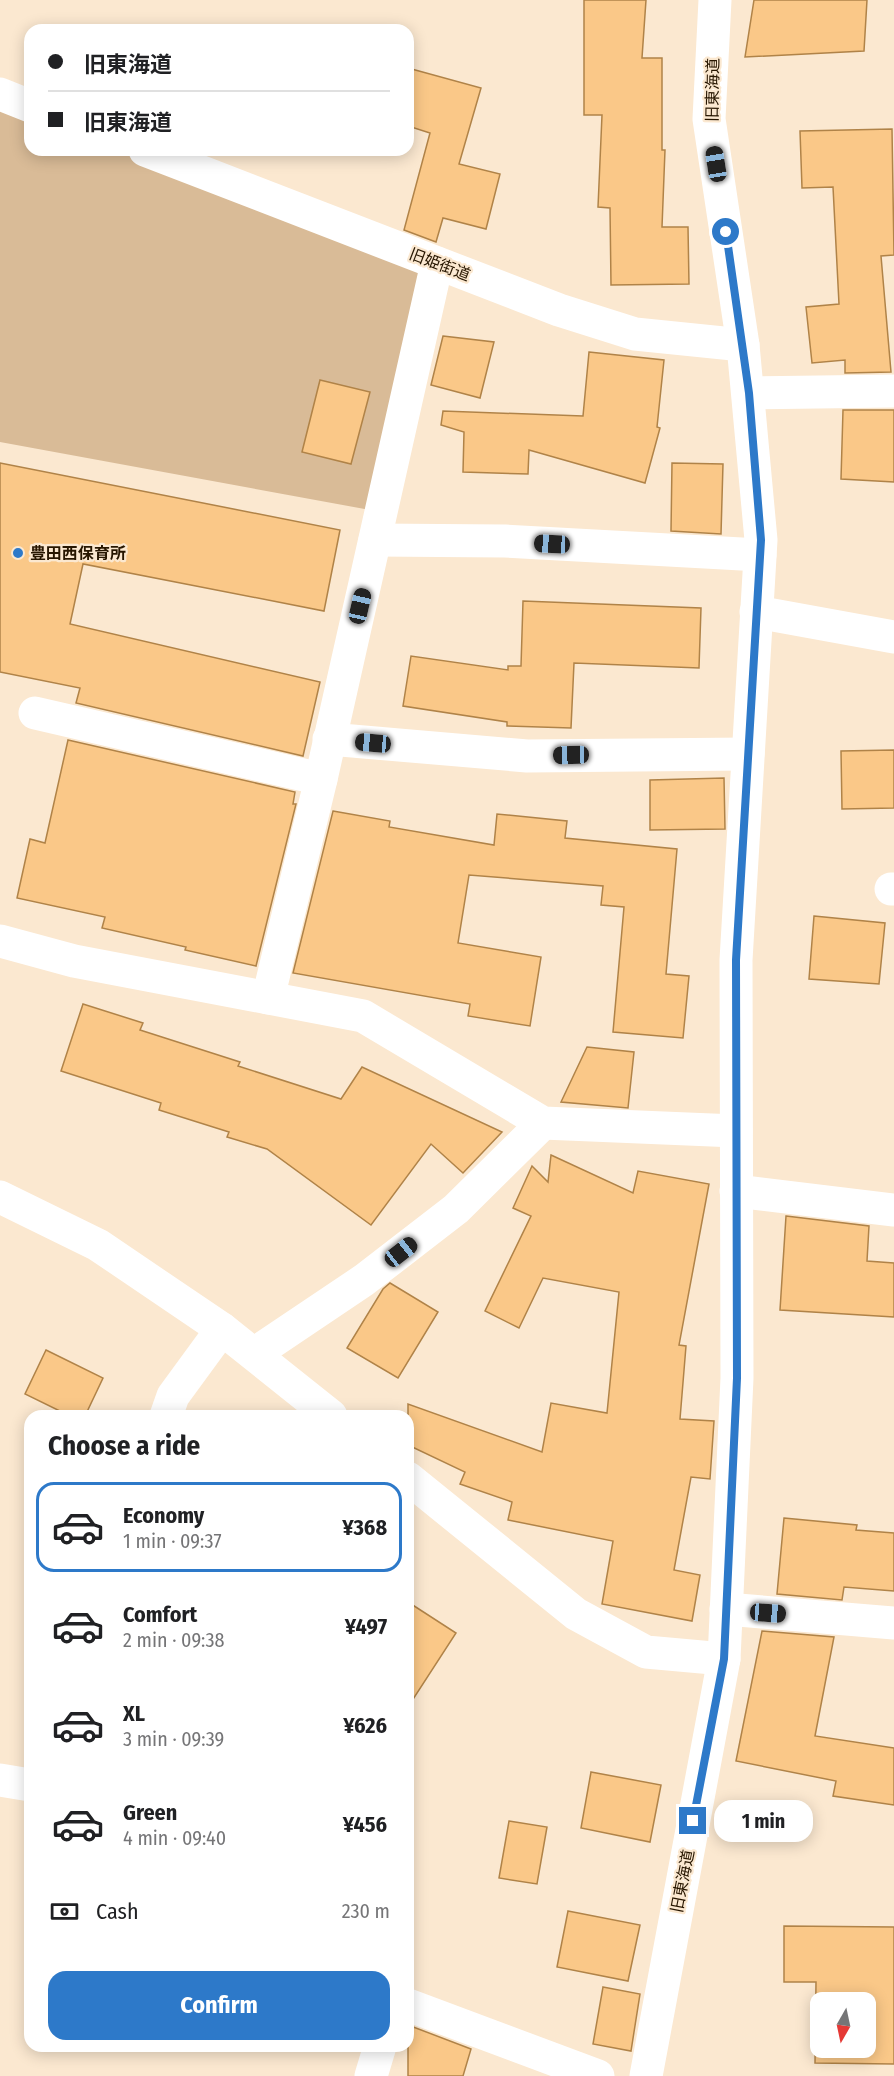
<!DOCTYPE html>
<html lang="en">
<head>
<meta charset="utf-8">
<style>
  :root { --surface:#fff; --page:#f2f2f2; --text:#202124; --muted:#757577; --line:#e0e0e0; --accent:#2d79c9 }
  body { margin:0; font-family:"Fira Sans Condensed","Noto Sans JP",sans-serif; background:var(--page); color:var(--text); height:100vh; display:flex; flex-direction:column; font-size:22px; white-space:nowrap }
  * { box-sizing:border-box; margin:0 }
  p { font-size:20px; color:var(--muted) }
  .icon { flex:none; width:33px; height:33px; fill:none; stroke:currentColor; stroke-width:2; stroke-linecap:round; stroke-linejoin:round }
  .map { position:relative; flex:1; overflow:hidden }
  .side { position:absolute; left:24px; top:1410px; width:390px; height:642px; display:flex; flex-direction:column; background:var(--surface); border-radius:18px; box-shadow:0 3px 15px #0003 }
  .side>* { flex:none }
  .top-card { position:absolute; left:24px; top:24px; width:390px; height:132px; border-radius:18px; box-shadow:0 3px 15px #0003; display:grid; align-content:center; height:132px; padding:0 24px; background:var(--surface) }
  .needle { width:39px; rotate:189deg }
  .fabs { position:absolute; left:810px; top:1992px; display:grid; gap:12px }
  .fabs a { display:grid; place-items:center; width:66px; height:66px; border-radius:12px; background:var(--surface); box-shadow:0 3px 15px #0003; font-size:30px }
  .end { position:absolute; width:27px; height:27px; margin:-14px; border:8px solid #2d79c9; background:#fff; box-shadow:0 0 0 3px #fff }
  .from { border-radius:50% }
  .bubble { position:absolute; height:42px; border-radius:18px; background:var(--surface); box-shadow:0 3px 15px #0003; font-size:20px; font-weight:700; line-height:42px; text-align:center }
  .car { position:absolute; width:18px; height:36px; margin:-18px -9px; border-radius:8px; box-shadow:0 0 4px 2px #0007; background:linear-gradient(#222 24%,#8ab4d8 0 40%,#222 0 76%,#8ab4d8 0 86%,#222 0) }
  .top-card b { display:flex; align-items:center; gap:21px; height:57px; font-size:22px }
  .top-card b+b { border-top:2px solid var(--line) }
  .top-card i { width:15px; height:15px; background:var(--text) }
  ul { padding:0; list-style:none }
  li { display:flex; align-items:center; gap:18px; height:90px; margin:0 12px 9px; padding:0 12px; border:3px solid transparent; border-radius:18px }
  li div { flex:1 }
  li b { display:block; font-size:22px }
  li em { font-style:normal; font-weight:700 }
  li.on { border-color:var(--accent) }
  li>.icon { width:54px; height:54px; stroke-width:1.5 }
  h2 { padding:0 24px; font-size:27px; line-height:72px }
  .pay { display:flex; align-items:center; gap:15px; height:66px; padding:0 24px; font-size:22px }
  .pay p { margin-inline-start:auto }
  .primary-button { display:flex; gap:12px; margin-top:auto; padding:12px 24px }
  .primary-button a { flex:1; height:69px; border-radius:18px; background:var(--accent); color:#fff; font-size:24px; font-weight:700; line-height:69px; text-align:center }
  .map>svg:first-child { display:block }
</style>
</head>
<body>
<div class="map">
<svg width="894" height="2076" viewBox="0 0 894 2076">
  <rect width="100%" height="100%" fill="#fbe8d0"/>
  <path fill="#d9bb97" d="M0,94L30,106V150H145L437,263L381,512L0,442Z"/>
  <g fill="#fac888" stroke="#b08348" stroke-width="1.5" fill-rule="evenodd">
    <path d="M584,0H646L642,58H662V150H665L662,227H688L689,284L611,285L610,208L598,207L602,115H584Z"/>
    <path d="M754,0H867L864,51L745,57Z"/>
    <path d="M408,68L481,88L459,164L500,174L486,229L443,218L436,242L404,230L430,133L408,126Z"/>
    <path d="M892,129L894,255L881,256L891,372L845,373V360L812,363L806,307L839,304L833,187L802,188L800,131Z"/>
    <path d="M443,336L494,342L480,398L431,385Z"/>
    <path d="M589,352L664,360L657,427L660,428L645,483L529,450L528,474L463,472L464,432L441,425L443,411L583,416Z"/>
    <path d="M320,380L370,392L351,464L302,452Z"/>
    <path d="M843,410H894V482L841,479Z"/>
    <path d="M0,463L340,530L324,611L83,564L70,624L320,682L303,756L76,703L80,688L0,672Z"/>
    <path d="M672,463L723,464L721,534L671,531Z"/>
    <path d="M523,601L701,608L699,668L574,663L571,728L507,726V722L403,706L411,656L508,670V666H521Z"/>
    <path d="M68,740L295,792L293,804H296L256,966L185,950L186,947L102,928L105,917L17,898L30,839L45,843Z"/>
    <path d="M894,750V808L842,809L841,751Z"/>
    <path d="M724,778L725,829L650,830V780Z"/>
    <path d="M333,811L390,821L389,827L494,845L497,814L567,821L565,838L677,849L666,974L689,976L683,1038L613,1032L624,907L601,905L603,886L469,875L458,943L541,957L530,1026L468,1016L470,1004L293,973Z"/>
    <path d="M814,916L885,923L879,984L809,979Z"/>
    <path d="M83,1004L143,1023L140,1030L240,1062L238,1066L341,1099L362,1067L502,1132L463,1173L431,1144L371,1225L267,1149L227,1137L229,1132L159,1110L161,1103L61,1071Z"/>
    <path d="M587,1047L634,1052L628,1108L561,1102Z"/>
    <path d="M551,1155L633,1193L638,1171L709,1184L679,1345L686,1346L680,1419L714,1421L710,1479L691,1477L674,1570L700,1575L692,1621L602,1604L613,1541L508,1520L512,1502L460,1484L465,1472L408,1445V1404L542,1452L551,1403L607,1413L619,1292L543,1278L519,1328L485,1311L531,1216L513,1208L532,1166L548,1182Z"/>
    <path d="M786,1216L869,1226L867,1261L894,1263V1317L780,1310Z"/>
    <path d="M390,1283L438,1312L398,1378L347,1348L383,1289Z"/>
    <path d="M46,1350L103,1378L85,1416H70L25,1394Z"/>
    <path d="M784,1518L857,1525L856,1530L894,1533V1591L844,1587L842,1600L777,1594Z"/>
    <path d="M408,1602L456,1633L408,1707Z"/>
    <path d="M762,1631L834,1637L815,1736L894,1748V1805L833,1796L836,1781L736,1761Z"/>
    <path d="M591,1772L661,1785L650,1842L581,1828Z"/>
    <path d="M509,1821L547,1827L537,1884L499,1878Z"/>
    <path d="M568,1911L640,1925L628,1981L557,1967Z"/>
    <path d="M784,1926L894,1927V2064L815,2063L816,1982H784ZM820,2002H866V2048H820Z"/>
    <path d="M603,1987L640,1994L631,2051L593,2044Z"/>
    <path d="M408,2025L471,2049L463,2076H408Z"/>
  </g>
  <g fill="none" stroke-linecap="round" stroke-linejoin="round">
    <g stroke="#fff" stroke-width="33">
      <path d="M0,94L30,106"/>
      <path d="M145,150L559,310L635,334L743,345"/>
      <path d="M749,393L894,391"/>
      <path d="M375,540L505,541L760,555"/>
      <path d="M756,612L894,637"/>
      <path d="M35,713L321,779"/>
      <path d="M329,739L527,756L748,754"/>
      <path d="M891,889H894"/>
      <path d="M0,941L74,961L363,1016L543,1123L736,1131"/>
      <path d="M268,998L321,779L437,263"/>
      <path d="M736,1191L894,1210"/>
      <path d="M0,1197L98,1245L222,1329L331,1416"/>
      <path d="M254,1354L364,1280L456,1209L543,1123"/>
      <path d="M166,1416L173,1396L222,1329"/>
      <path d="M408,1478L576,1614L646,1652L724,1659"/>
      <path d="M726,1609L894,1623"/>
      <path d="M0,1780L30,1785"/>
      <path d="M408,2005L598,2076"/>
      <path d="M371,2076L380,2046"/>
      <path d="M646,2076L724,1659L737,1378L736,960L761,540L743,345L709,119L715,0"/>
    </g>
  </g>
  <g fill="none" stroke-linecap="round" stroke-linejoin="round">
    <path stroke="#2d79c9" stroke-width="8" d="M693,1821L724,1659L737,1378L736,960L761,540L749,393L726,232"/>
  </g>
  <circle fill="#2d79c9" stroke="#fbe8d0" stroke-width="2" cx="18" cy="553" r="6"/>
  <g text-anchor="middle" stroke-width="4.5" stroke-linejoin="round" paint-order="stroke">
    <g font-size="16" fill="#271600" stroke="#fbe8d0">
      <text transform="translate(712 90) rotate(-89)" y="6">旧東海道</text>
      <text transform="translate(440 264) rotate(21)" y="6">旧姫街道</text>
      <text transform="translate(682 1881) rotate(-79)" y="6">旧東海道</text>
    </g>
    <g font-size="16" font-weight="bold" fill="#271600" stroke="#fbe8d0" text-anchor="start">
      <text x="30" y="559">豊田西保育所</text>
    </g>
  </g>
</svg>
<div class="fabs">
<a><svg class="needle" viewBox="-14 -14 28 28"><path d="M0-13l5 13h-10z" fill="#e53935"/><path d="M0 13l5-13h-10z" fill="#757577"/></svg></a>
</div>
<i class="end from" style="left:726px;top:232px"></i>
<i class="end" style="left:693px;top:1821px"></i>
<div class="bubble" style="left:714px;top:1800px;width:99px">1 min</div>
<i class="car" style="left:716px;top:164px;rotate:351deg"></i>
<i class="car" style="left:552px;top:544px;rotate:273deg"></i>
<i class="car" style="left:360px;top:606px;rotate:13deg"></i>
<i class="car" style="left:373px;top:743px;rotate:275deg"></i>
<i class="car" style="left:571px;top:755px;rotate:269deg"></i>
<i class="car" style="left:401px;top:1252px;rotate:52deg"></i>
<i class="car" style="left:768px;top:1613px;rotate:94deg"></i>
<div class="top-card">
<b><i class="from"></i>旧東海道</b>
<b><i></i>旧東海道</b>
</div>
<section class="side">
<h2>Choose a ride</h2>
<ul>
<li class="on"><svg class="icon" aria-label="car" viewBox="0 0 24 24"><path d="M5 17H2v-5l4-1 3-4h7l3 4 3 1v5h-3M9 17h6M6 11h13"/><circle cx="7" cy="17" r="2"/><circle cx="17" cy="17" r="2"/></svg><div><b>Economy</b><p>1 min · 09:37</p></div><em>¥368</em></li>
<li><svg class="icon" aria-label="car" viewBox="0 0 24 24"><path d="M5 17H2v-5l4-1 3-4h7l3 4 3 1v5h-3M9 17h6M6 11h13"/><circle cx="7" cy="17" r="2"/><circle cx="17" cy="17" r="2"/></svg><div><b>Comfort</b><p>2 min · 09:38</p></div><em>¥497</em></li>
<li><svg class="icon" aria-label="car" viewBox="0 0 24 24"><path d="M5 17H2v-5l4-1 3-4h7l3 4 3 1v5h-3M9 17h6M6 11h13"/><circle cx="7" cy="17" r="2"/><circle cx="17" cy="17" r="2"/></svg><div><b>XL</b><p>3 min · 09:39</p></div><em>¥626</em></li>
<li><svg class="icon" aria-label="car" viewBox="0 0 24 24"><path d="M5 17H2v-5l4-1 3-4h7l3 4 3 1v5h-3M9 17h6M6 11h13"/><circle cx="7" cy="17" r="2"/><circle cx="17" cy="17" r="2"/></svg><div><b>Green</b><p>4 min · 09:40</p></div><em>¥456</em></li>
</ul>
<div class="pay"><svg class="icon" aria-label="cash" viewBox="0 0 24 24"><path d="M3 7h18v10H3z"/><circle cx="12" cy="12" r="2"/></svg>Cash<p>230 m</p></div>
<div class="primary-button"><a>Confirm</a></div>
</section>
</div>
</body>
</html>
